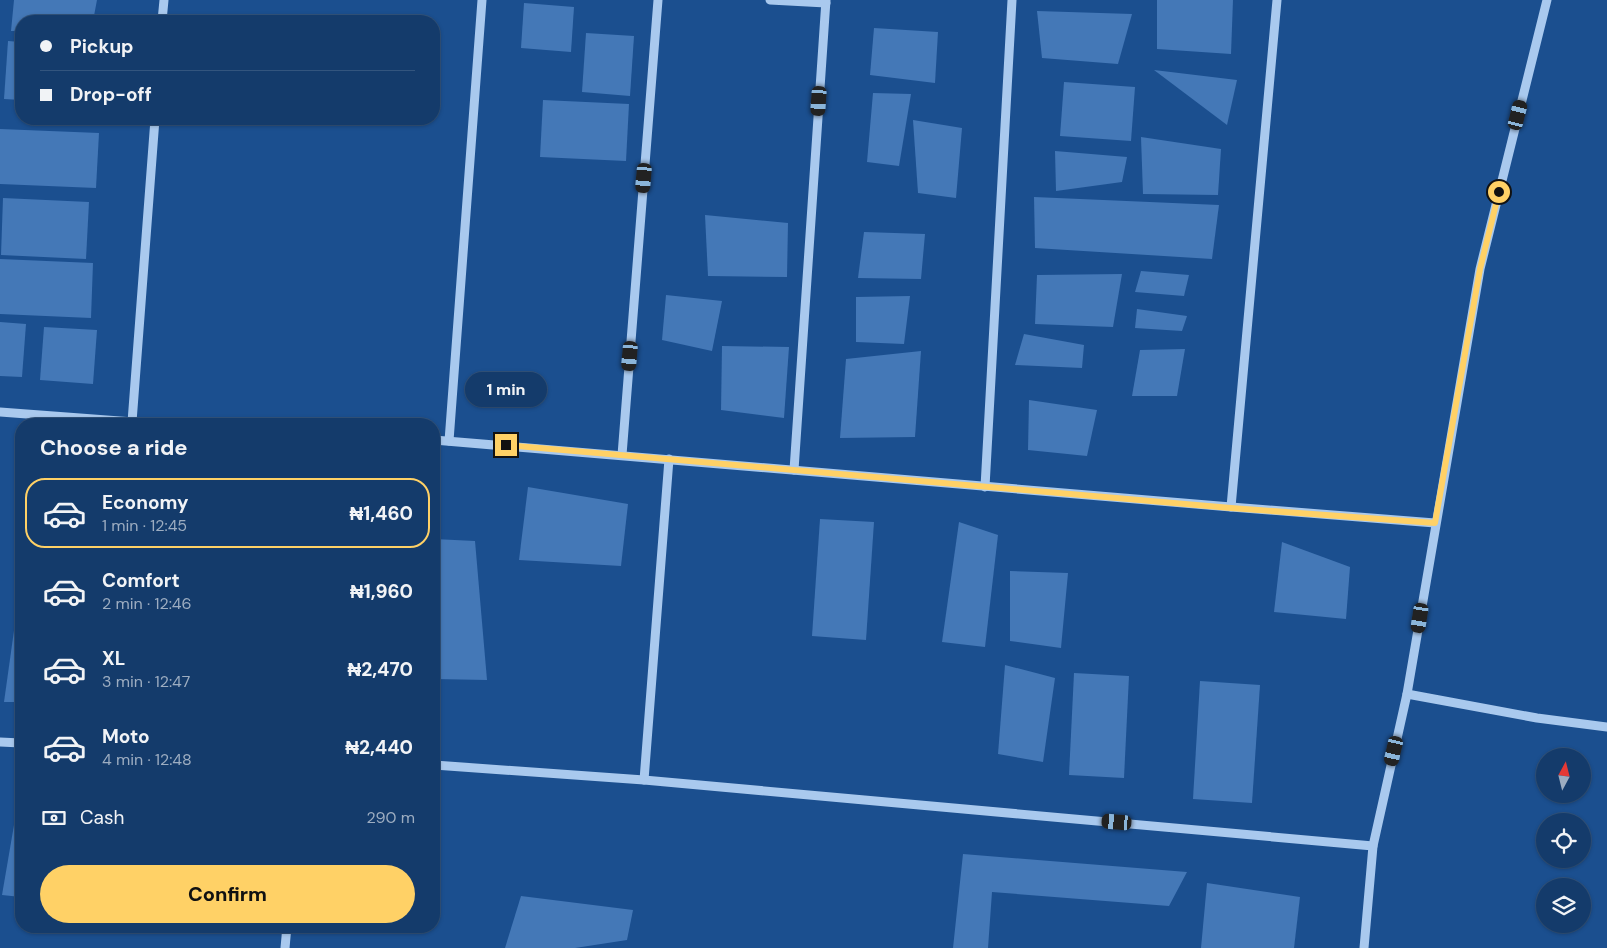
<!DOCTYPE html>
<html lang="en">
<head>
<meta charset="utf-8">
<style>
  :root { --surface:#143b6b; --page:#1d4271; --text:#f1f3f6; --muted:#9dadc1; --line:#33557e; --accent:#ffd166 }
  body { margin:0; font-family:"DM Sans",sans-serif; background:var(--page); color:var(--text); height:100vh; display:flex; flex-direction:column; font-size:19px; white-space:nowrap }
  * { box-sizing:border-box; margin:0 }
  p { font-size:16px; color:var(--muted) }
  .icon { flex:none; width:28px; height:28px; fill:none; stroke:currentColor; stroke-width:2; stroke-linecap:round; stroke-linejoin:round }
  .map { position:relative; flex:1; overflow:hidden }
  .drawer { position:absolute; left:15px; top:418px; width:425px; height:515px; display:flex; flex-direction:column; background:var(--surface); border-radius:20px; box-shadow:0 1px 4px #0004,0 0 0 1px var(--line) }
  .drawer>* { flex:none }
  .top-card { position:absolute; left:15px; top:15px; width:425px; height:110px; border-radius:20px; box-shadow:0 1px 4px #0004,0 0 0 1px var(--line); display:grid; align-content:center; height:110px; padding:0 25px; background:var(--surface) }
  .needle { width:32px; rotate:7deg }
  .controls { position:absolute; left:1536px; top:748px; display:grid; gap:10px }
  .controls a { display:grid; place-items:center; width:55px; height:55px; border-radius:50%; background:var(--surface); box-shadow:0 1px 4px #0004,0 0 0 1px var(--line); font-size:25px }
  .end { position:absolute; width:22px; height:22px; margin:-11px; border:6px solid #ffd166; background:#111; box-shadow:0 0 0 2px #111 }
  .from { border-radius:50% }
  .bubble { position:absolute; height:35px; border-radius:18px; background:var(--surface); box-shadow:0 1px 4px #0004,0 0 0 1px var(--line); font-size:16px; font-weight:800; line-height:35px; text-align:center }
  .car { position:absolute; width:15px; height:30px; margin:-15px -8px; border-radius:6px; box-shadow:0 0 4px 1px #0007; background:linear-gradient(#222 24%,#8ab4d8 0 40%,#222 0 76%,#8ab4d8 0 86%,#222 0) }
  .top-card b { display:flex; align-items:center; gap:18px; height:48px; font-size:19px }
  .top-card b+b { border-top:1px solid var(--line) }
  .top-card i { width:12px; height:12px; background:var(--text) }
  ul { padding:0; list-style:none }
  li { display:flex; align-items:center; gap:15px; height:70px; margin:0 10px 8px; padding:0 15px; border:2px solid transparent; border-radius:20px }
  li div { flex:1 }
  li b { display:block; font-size:19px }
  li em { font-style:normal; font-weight:800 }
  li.current { border-color:var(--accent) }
  li>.icon { width:45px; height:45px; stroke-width:1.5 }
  h2 { padding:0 25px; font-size:22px; line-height:60px }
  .pay { display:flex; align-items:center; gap:12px; height:55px; padding:0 25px; font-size:19px }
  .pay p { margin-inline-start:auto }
  .action { display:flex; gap:10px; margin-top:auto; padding:10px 25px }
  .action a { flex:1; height:58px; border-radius:30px; background:var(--accent); color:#111; font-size:20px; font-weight:800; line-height:58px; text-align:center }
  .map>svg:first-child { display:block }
</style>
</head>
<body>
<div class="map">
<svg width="1607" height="948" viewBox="0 0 1607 948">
  <rect width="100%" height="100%" fill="#1b4f8f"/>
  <g fill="#4478b7">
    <path d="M14,0H97L93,21H21V31H11Z"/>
    <path d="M1157,0H1233L1231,54L1157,49Z"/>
    <path d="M524,3L574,7L571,52L521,48Z"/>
    <path d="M1037,11L1132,14L1118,64L1042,58Z"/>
    <path d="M874,28L938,32L935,83L870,75Z"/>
    <path d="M586,33L634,36L630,96L582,92Z"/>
    <path d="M8,41L21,42V100L4,99Z"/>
    <path d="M1154,70L1237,80L1227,125Z"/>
    <path d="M1064,82L1135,87L1131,141L1060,136Z"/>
    <path d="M873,93L911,94L899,166L867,162Z"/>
    <path d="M543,100L629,104L626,161L540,157Z"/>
    <path d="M913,120L962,128L956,198L918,193Z"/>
    <path d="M0,129L99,133L96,188L0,184Z"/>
    <path d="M1141,137L1221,149L1218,195L1143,194Z"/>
    <path d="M1055,151L1127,157L1122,182L1056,191Z"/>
    <path d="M1034,197L1219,205L1212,259L1035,248Z"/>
    <path d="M3,198L89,202L86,259L1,255Z"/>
    <path d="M705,215L788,223L787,277L708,276Z"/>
    <path d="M864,232L925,234L921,279L858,278Z"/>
    <path d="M0,259L93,263L91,318L0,314Z"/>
    <path d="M1141,271L1189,275L1184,296L1135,292Z"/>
    <path d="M1122,274L1113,327L1035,324L1037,275Z"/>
    <path d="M666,295L722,301L712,351L662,340Z"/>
    <path d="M910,296L904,344L856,342V297Z"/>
    <path d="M1137,309L1187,316L1182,331L1135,328Z"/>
    <path d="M0,322L26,324L22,377L0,376Z"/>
    <path d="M44,327L97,330L93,384L40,380Z"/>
    <path d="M1024,334L1084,345L1082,368L1015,365Z"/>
    <path d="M722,346L789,347L784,418L721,410Z"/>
    <path d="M1185,349L1177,396H1132L1140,350Z"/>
    <path d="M921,351L915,437L840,438L846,359Z"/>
    <path d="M1029,400L1097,410L1087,456L1028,450Z"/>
    <path d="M528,487L628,504L621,566L519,560Z"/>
    <path d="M820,519L874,522L866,640L812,636Z"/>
    <path d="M959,522L998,535L985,647L942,642Z"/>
    <path d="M434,539L475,541L487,680L434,679Z"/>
    <path d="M1282,542L1350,567L1346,619L1274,612Z"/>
    <path d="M1010,571L1068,573L1061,648L1010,641Z"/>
    <path d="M18,602L21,603V702H4Z"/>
    <path d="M1005,665L1055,678L1043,762L998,754Z"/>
    <path d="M1074,673L1129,676L1124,778L1069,775Z"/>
    <path d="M1200,681L1260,685L1252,803L1193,799Z"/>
    <path d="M20,790L21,897L2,895Z"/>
    <path d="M963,854L1187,872L1169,906L992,892L988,948H953Z"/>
    <path d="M1207,883L1300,897L1294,948H1201Z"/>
    <path d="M521,896L633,910L627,940L575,948H505Z"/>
  </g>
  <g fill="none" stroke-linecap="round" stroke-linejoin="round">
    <g stroke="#a9c9ee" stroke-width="9">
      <path d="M770,0L826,3"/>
      <path d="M162,21L164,0"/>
      <path d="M0,412L160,424"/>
      <path d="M132,422L155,119"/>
      <path d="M434,440L1231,507L1435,523"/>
      <path d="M449,441L482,0"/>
      <path d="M622,455L658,0"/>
      <path d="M794,470L826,0"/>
      <path d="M985,487L1012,0"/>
      <path d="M1231,507L1277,0"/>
      <path d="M1407,694L1537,718L1607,727"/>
      <path d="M0,742L21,743"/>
      <path d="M434,765L644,780L1373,846"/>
      <path d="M644,780L669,459"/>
      <path d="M285,948L287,926"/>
      <path d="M1364,948L1373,846L1407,694L1480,269L1547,0"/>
    </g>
  </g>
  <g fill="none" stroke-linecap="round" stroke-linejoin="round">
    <path stroke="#ffd166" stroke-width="6" d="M506,445L1231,508L1435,523L1480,269L1499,192"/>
  </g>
</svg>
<div class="controls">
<a><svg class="needle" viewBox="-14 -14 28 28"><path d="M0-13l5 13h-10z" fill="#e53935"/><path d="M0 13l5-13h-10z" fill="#9dadc1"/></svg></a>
<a><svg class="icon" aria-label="locate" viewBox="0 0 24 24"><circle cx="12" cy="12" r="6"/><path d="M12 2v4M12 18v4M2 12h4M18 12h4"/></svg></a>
<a><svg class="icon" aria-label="layers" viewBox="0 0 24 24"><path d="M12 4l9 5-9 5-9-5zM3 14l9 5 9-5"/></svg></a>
</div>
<i class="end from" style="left:1499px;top:192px"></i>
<i class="end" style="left:506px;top:445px"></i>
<div class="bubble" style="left:465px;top:372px;width:82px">1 min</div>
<i class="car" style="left:819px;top:101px;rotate:184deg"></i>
<i class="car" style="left:1518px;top:115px;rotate:14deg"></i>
<i class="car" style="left:644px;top:178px;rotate:185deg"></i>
<i class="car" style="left:630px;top:356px;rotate:185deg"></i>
<i class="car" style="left:1420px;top:618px;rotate:189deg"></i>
<i class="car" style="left:1394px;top:751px;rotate:193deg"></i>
<i class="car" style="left:1117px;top:822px;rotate:275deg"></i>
<div class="top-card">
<b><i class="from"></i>Pickup</b>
<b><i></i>Drop-off</b>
</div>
<section class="drawer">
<h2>Choose a ride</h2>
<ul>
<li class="current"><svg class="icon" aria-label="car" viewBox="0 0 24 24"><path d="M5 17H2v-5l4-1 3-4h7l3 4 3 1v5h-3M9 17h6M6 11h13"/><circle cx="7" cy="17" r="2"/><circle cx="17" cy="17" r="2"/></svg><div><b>Economy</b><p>1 min · 12:45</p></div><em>₦1,460</em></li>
<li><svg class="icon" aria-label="car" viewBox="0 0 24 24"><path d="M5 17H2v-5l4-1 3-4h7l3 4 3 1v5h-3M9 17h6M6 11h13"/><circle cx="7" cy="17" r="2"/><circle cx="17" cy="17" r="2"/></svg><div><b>Comfort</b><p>2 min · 12:46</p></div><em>₦1,960</em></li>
<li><svg class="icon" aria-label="car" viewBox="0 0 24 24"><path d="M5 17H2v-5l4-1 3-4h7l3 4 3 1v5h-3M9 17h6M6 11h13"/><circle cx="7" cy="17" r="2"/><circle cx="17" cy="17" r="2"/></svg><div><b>XL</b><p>3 min · 12:47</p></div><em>₦2,470</em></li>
<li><svg class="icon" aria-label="car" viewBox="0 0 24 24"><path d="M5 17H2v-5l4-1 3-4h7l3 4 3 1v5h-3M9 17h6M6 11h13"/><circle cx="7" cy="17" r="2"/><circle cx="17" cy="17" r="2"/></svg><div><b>Moto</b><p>4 min · 12:48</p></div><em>₦2,440</em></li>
</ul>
<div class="pay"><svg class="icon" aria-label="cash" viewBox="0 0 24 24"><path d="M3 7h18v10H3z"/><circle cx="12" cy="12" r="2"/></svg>Cash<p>290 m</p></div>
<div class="action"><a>Confirm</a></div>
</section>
</div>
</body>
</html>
